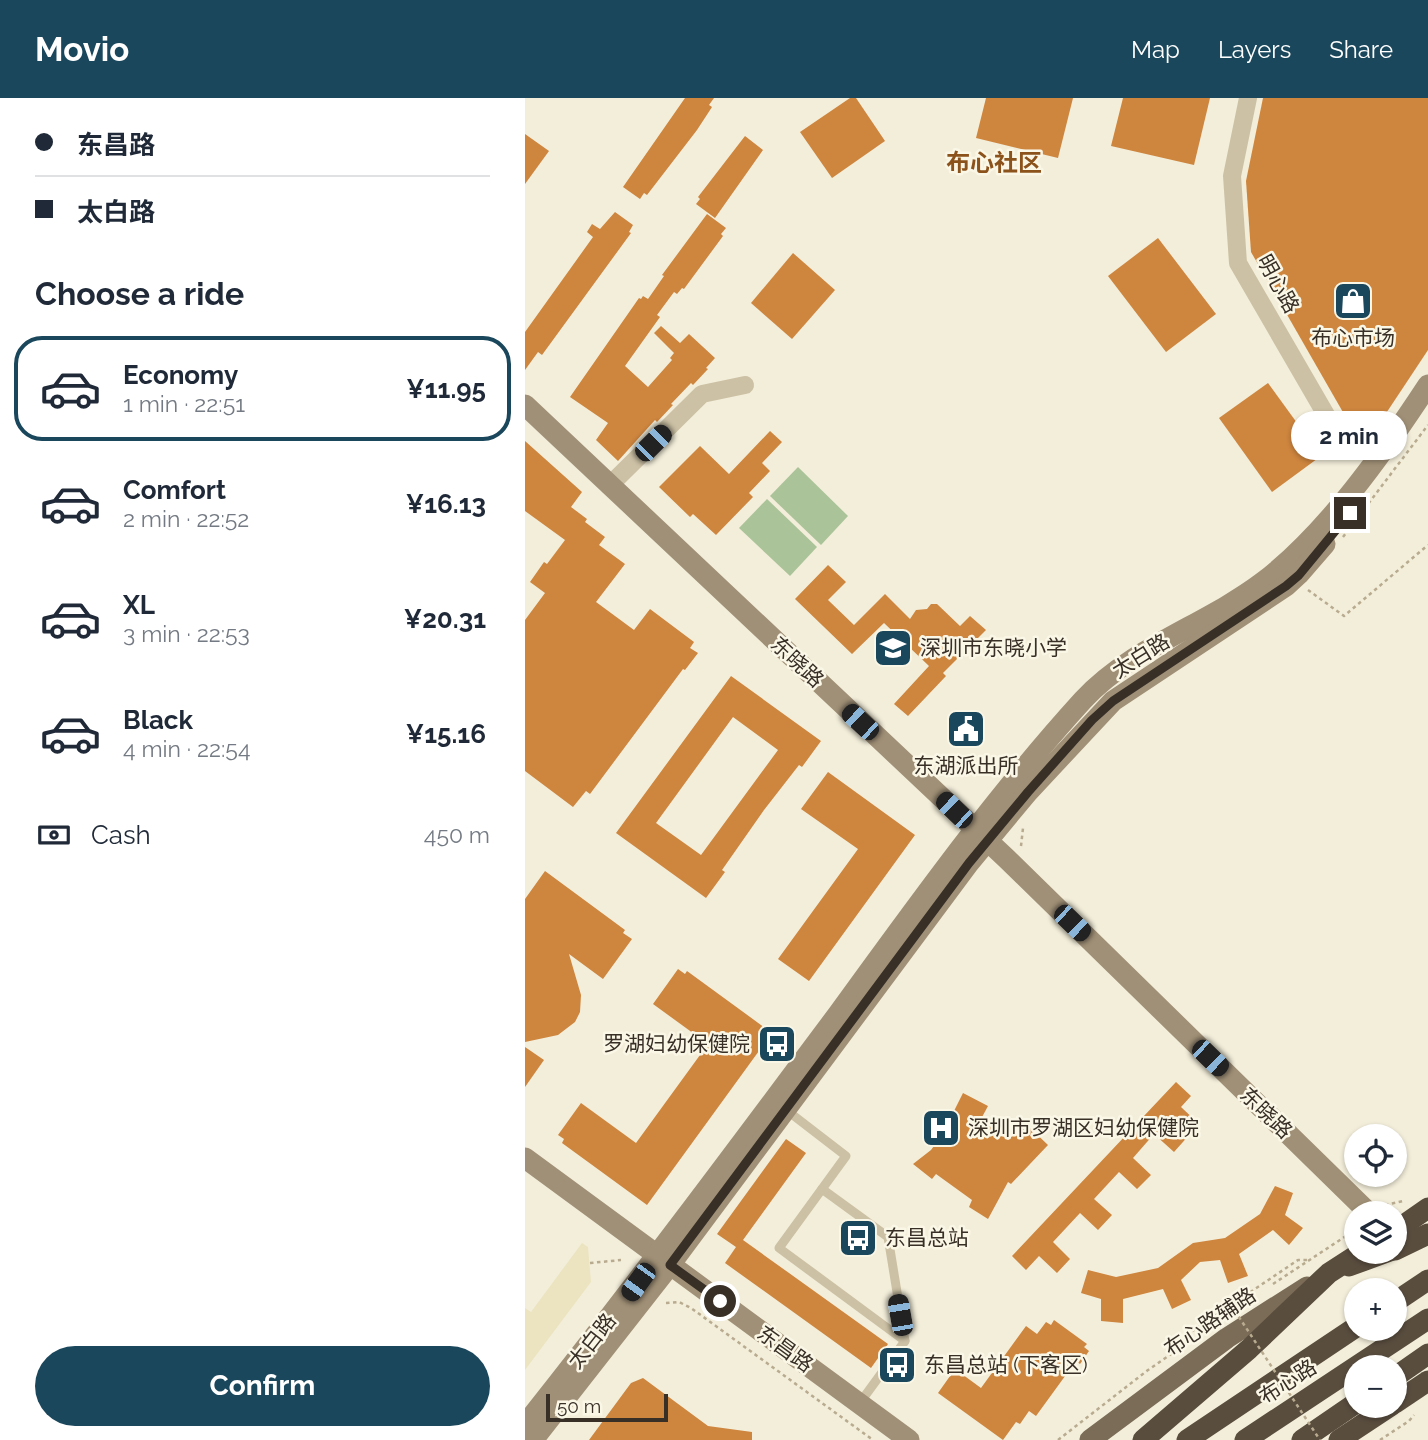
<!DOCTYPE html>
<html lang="en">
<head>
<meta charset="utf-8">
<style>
  :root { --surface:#fff; --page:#f6f6f7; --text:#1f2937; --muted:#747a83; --line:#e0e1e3; --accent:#1a475c }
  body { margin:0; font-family:Raleway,"Noto Sans SC",sans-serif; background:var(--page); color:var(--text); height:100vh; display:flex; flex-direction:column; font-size:26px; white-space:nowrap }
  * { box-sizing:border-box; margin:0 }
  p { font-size:23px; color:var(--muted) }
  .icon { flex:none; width:38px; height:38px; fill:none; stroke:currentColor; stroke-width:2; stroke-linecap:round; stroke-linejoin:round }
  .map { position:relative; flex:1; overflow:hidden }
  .side { display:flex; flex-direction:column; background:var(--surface); width:525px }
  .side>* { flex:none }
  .guide { display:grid; align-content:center; height:154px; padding:0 35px; background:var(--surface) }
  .buttons { position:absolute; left:819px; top:1026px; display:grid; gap:14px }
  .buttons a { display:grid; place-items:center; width:63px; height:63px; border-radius:50%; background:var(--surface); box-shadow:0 2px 5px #0004; font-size:35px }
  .scale { position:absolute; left:21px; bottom:18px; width:122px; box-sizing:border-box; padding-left:7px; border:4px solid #383027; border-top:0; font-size:19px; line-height:24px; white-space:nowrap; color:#383027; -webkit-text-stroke:5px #fbf7e7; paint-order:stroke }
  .end { position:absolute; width:32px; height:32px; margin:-16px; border:9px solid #383027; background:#fff; box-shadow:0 0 0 4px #fff }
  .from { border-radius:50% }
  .bubble { position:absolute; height:49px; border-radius:24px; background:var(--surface); box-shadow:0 2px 5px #0004; font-size:23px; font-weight:700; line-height:49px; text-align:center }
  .car { position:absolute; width:21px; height:42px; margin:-21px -10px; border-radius:9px; box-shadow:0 0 5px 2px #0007; background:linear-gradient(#222 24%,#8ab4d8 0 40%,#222 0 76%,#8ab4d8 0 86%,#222 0) }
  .guide b { display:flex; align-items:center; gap:24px; height:66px; font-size:26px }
  .guide b+b { border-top:2px solid var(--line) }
  .guide i { width:18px; height:18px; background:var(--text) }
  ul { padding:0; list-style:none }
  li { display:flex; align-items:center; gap:21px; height:105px; margin:0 14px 10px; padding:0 21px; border:4px solid transparent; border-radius:28px }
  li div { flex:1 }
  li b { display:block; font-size:26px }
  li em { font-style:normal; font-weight:700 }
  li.selected { border-color:var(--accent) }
  li>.icon { width:63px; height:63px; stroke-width:1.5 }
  h2 { padding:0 35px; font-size:32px; line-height:84px }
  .pay { display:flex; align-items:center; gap:18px; height:77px; padding:0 35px; font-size:26px }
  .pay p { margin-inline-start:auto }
  .primary-button { display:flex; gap:14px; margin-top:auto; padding:14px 35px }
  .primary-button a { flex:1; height:80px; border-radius:42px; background:var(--accent); color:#fff; font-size:28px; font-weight:700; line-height:80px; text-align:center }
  header { display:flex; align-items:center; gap:42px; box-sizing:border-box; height:98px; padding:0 35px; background:var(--accent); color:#fff }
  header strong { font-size:33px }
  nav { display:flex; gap:38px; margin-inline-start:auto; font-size:24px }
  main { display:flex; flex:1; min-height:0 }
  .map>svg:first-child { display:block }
</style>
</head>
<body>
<header>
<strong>Movio</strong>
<nav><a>Map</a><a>Layers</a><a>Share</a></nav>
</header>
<main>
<section class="side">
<div class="guide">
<b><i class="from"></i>东昌路</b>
<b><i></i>太白路</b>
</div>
<h2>Choose a ride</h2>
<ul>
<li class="selected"><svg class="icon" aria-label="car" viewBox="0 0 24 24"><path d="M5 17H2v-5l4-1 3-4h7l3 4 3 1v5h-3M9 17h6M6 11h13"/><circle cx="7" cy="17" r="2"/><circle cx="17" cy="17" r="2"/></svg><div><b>Economy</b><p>1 min · 22:51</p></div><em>¥11.95</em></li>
<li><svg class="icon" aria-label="car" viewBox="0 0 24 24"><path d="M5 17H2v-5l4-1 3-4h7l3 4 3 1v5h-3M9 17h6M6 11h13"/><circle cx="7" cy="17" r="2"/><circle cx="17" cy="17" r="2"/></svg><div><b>Comfort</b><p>2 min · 22:52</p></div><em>¥16.13</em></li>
<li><svg class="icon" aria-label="car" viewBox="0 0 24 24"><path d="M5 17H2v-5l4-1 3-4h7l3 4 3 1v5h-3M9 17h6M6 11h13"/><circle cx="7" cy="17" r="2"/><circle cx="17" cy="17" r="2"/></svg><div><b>XL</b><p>3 min · 22:53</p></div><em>¥20.31</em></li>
<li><svg class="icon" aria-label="car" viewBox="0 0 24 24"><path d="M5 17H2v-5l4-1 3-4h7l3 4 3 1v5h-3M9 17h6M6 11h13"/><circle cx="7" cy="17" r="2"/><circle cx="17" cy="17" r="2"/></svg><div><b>Black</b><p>4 min · 22:54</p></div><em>¥15.16</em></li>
</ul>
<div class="pay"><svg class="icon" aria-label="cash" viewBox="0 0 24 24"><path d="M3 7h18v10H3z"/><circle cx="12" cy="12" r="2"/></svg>Cash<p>450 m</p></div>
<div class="primary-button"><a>Confirm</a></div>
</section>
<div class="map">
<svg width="903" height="1342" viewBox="0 0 903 1342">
  <rect width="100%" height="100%" fill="#f3eeda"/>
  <g fill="#abc399">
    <path d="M273,369L323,418L296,447L245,398Z"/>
    <path d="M242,401L292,449L265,478L214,430Z"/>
  </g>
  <path fill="#ece4c0" d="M57,1145L63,1149L66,1184L0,1272V1210L6,1214Z"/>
  <g fill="#ce853e" fill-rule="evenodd">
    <path d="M160,0H189L184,7L187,9L172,32L122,97L119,95L115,101L98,89Z"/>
    <path d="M325,0H331L360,43L307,80L275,34Z"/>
    <path d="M461,0H548L533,60L451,40Z"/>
    <path d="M598,0H685L669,67L586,48Z"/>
    <path d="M738,0H903V252L848,335L819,316L726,154L721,83Z"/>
    <path d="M0,36L24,53L0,86Z"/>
    <path d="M220,38L238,52L190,120L171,106L175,101L173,99Z"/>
    <path d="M90,114L108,127L104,134L106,135L17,257L13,254L0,272V234L68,139L62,134L67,126L75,131Z"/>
    <path d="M182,116L201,130L196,136L198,138L159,191L157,190L152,196L149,194L132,217L135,219L100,268L123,289L147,262L145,260L149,255L129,235L136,228L155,245L164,236L190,260L181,270L183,271L168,287L166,285L146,306L148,307L132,324L130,322L93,363L71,342L83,325L45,299L114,200L116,201L118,198L123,201L139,178L137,177Z"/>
    <path d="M633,140L691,216L641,254L583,178Z"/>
    <path d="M268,155L310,192L267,241L226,205Z"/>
    <path d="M743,285L796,358L747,394L694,320Z"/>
    <path d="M245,333L257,344L237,365L245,373L224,395L228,399L191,437L168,416L165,419L134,389L175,348L204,376Z"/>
    <path d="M0,343L57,394L46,409L62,421L60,424L80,439L74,447L100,466L71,504L109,532L125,511L169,544L165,550L173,555L160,572L158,571L65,696L61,693L48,709L0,673V522L20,495L5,484L19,464L22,466L40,442L0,413Z"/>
    <path d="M303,467L321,484L303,502L329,527L360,496L385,521L391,512L402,511L406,506H412L435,528L445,518L461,532L418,575L421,578L383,618L369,606L404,568L359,525L327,556L270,501Z"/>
    <path d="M206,578L296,643L277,669L274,667L239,712L197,772L200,774L181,800L91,735ZM208,619L253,652L176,757L131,725Z"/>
    <path d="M303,674L390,737L284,883L253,861L333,751L276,711Z"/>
    <path d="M20,773L100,832L98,835L107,841L78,881L44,856L56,897L55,914L50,924L33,937L0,944V801Z"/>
    <path d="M153,871L160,876L162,873L247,935L122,1107L37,1045L39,1041L33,1037L56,1005L111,1045L183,946L128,906Z"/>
    <path d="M0,949L19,962L0,989Z"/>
    <path d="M651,984L666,998L656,1009L674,1026L649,1054L629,1036L608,1060L626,1077L612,1091L594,1074L569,1101L587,1117L573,1132L555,1115L528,1144L545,1161L532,1175L514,1158L501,1172L487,1158Z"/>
    <path d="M438,995L463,1008L456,1021L483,1042L501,1026L523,1047L486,1086L483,1084L463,1121L444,1109L447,1102L411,1076L407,1081L388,1066L406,1052L417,1037Z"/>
    <path d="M261,1041L281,1055L218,1142L363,1246L346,1270L200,1165L211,1149L192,1136Z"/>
    <path d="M750,1088L768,1095L760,1117L778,1130L764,1147L748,1132L714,1156L723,1178L703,1185L695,1162L675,1164L656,1182L666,1202L647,1211L638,1191L598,1201V1225L576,1223V1201L556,1195L563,1172L591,1179L633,1170L668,1145L700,1140L735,1116Z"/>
    <path d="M529,1222L562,1246L559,1249L564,1253L555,1266L551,1263L511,1318L504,1313L495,1326L491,1324L478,1342L413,1295L430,1271L456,1290L501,1228L512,1236L521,1224L526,1227Z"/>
    <path d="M118,1280L183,1328L227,1334V1342H64L106,1285Z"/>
  </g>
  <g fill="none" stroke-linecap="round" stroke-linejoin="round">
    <g stroke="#b8ab90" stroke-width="2.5" stroke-dasharray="3.5 3.5" stroke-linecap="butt">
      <path d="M818,439L903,327"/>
      <path d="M783,492L819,518L903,447"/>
      <path d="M496,748L498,730"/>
      <path d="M860,1107L878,1103"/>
      <path d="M65,1165L96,1162"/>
      <path d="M748,1186L821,1138L826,1124"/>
      <path d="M141,1205L154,1204L166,1210L348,1342"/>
      <path d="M663,1245V1236L773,1162H783"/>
      <path d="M533,1342L623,1272L662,1245"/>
      <path d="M855,1342L884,1323L889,1317"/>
    </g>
    <g stroke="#ccc1a5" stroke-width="9">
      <path d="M260,1011L321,1058L254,1150L380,1243"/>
      <path d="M297,1091L363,1139L380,1243L334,1306"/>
    </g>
    <g stroke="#ccc1a5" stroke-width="18">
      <path d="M723,0L707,78L713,165L804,322L818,333L855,355"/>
      <path d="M84,388L177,296L220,287"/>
    </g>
    <g stroke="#a09077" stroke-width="21">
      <path d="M0,307L482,761L844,1115"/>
      <path d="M0,1060L384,1342"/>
      <path d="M0,1327C107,1192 210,1054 313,916C391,809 468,701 558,602C607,549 681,527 738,484C802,435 859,354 903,287"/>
      <path d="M8,1342L145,1167L444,765L503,694L588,603L761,488L774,476L800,446"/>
    </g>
    <path stroke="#7b6c57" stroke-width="21" d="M565,1342L702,1240L782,1189"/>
    <g stroke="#594d3e" stroke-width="21">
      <path d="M870,1133L903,1110"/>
      <path d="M870,1152L903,1136"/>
      <path d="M824,1168L865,1153"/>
      <path d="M870,1204L903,1182"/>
      <path d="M870,1279L903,1256"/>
      <path d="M870,1305L903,1283"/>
      <path d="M618,1342L724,1251L804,1175L838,1153"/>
      <path d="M662,1342L831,1229"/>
      <path d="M720,1342L903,1221"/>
      <path d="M777,1342L831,1305"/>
      <path d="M814,1342L867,1307"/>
    </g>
    <path stroke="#b8ab90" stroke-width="2.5" stroke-dasharray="3.5 3.5" stroke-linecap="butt" d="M706,1207L795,1342"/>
  </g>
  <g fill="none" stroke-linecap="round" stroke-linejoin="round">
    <path stroke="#383027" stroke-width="9" d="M195,1203L145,1167L444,765L503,694L567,622L588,603L761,488L774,477L825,415"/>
  </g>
  <defs>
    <symbol id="shop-square" viewBox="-11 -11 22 22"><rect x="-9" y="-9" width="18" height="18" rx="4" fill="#1a475c" stroke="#fbf7e7"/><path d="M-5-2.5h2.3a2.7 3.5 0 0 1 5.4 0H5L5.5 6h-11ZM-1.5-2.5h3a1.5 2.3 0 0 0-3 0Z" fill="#fff"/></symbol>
    <symbol id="school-square" viewBox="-11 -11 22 22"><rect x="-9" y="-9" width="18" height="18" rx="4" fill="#1a475c" stroke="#fbf7e7"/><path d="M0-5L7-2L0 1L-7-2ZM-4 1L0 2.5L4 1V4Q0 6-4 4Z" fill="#fff"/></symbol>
    <symbol id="civic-square" viewBox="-11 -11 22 22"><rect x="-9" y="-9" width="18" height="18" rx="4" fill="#1a475c" stroke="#fbf7e7"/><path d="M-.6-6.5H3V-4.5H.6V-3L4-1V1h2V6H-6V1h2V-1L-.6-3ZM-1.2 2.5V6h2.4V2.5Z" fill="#fff"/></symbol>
    <symbol id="bus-square" viewBox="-11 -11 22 22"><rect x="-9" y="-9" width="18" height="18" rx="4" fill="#1a475c" stroke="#fbf7e7"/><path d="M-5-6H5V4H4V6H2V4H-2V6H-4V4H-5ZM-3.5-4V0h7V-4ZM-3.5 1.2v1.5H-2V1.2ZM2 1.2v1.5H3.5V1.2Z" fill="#fff"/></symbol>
    <symbol id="hospital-square" viewBox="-11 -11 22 22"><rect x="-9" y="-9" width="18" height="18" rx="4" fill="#1a475c" stroke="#fbf7e7"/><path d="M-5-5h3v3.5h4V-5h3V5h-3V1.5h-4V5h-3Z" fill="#fff"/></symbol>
  </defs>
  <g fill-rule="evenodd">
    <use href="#shop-square" x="806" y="181" width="44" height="44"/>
    <use href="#school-square" x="346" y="528" width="44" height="44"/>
    <use href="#civic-square" x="419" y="609" width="44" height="44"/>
    <use href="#bus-square" x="230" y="924" width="44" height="44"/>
    <use href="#hospital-square" x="394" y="1008" width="44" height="44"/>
    <use href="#bus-square" x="311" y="1118" width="44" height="44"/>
    <use href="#bus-square" x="350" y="1245" width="44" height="44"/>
  </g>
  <g text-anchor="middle" stroke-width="5" stroke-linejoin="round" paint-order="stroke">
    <g font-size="21" fill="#383027" stroke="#fbf7e7">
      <text transform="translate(753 186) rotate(61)" y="7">明心路</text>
      <text transform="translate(616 558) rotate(-32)" y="7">太白路</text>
      <text transform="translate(272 564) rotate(43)" y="7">东晓路</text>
      <text transform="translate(741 1015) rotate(44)" y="7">东晓路</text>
      <text transform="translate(685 1224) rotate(-34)" y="7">布心路辅路</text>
      <text transform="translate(67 1243) rotate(-52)" y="7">太白路</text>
      <text transform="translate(260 1251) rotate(36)" y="7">东昌路</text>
      <text transform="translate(763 1284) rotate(-33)" y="7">布心路</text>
    </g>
    <g font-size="21" fill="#383027" stroke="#fbf7e7" text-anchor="start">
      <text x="828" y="247" text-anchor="middle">布心市场</text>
      <text x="395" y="557">深圳市东晓小学</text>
      <text x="441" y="675" text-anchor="middle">东湖派出所</text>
      <text x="225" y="953" text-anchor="end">罗湖妇幼保健院</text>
      <text x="443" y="1037">深圳市罗湖区妇幼保健院</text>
      <text x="360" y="1147">东昌总站</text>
      <text x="399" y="1274">东昌总站 (下客区)</text>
    </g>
    <g font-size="24" font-weight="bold" fill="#8c521b" stroke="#fbf7e7">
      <text x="469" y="73">布心社区</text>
    </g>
  </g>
</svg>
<div class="buttons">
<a><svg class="icon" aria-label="locate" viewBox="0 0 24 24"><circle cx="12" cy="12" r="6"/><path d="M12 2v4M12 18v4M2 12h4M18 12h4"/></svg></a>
<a><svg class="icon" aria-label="layers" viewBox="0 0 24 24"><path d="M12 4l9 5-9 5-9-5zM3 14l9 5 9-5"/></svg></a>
<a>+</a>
<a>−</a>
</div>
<div class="scale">50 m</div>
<i class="end from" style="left:195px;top:1203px"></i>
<i class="end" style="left:825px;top:415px"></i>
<div class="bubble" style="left:766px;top:313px;width:116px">2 min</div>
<i class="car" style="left:128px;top:345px;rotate:45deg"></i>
<i class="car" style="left:335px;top:624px;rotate:313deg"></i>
<i class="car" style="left:429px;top:712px;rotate:314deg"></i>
<i class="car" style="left:547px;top:825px;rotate:134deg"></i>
<i class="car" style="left:685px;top:960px;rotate:134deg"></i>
<i class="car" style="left:113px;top:1184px;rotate:216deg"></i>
<i class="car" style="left:375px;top:1217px;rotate:350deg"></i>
</div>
</main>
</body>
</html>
